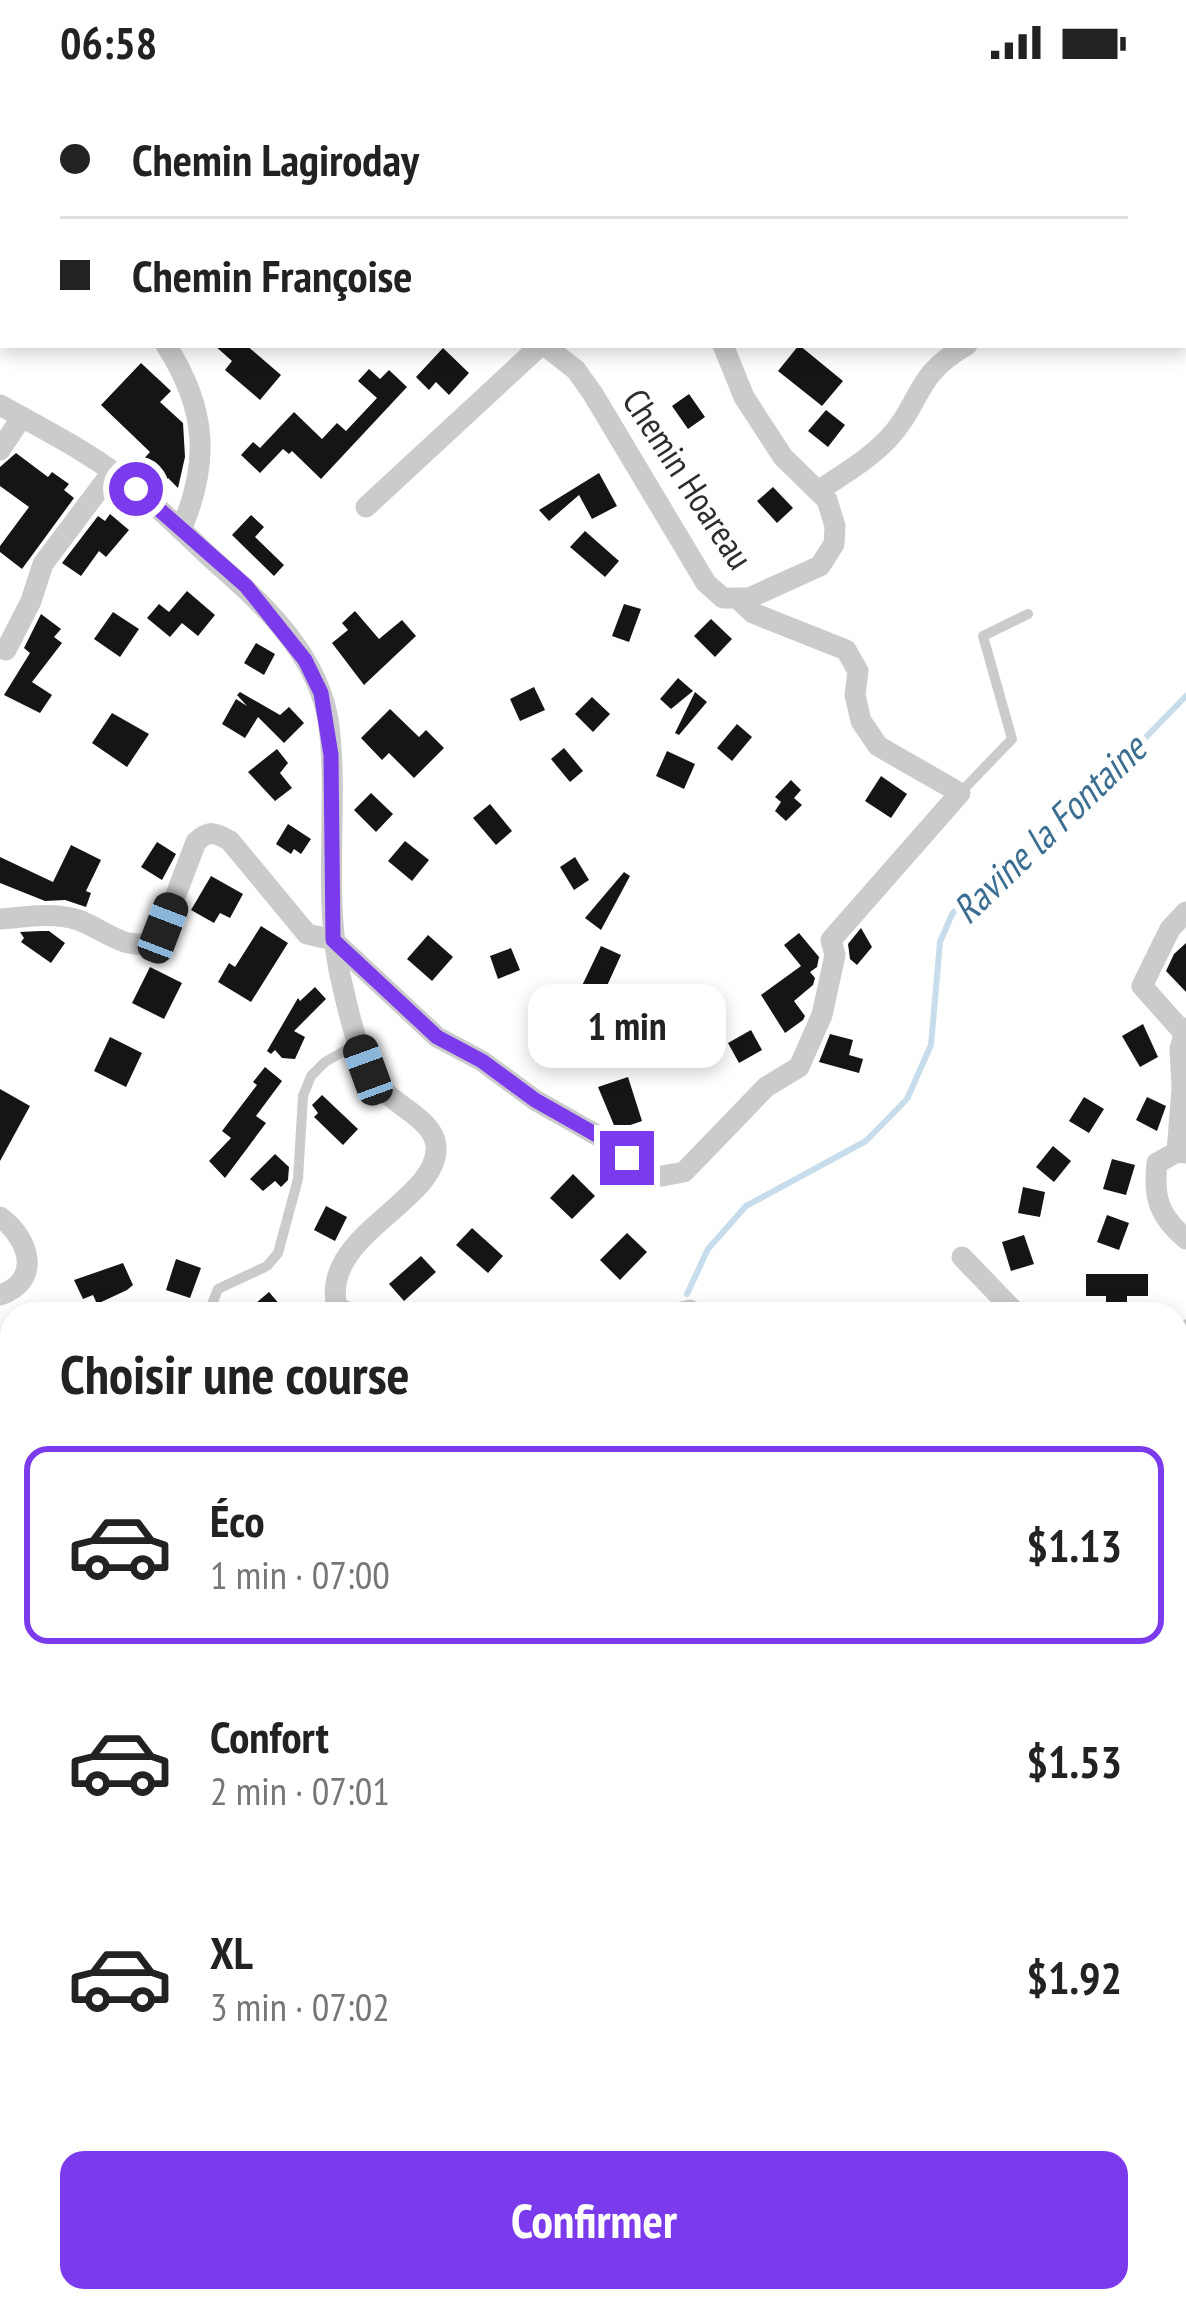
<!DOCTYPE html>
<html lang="fr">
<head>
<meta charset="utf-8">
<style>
  :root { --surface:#fff; --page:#f2f2f2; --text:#222; --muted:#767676; --line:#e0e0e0; --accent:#7c3aed }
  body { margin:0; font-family:"PT Sans Narrow",sans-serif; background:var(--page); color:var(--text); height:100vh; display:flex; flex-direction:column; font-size:45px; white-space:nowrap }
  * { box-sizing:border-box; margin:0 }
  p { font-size:39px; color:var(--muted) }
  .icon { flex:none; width:66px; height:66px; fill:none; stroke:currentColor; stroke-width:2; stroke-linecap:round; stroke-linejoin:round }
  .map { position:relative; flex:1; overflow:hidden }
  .details { position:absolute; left:0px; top:1218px; width:1188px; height:1011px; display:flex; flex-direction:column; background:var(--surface); border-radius:36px 36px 0 0; box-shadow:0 6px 18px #0003 }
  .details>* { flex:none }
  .guide { position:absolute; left:0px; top:0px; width:1188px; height:264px; box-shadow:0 6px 18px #0003; display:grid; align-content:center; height:264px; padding:0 60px; background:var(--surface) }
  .end { position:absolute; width:54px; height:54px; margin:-27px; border:15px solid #7c3aed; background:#fff; box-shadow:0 0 0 6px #fff }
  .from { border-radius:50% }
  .bubble { position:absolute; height:84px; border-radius:24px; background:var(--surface); box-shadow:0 6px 18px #0003; font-size:39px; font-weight:800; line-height:84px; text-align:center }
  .car { position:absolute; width:36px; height:72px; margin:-36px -18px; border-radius:15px; box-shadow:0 0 9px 3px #0007; background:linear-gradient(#222 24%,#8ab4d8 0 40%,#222 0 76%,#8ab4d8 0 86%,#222 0) }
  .guide b { display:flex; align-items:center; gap:42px; height:114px; font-size:45px }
  .guide b+b { border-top:3px solid var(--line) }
  .guide i { width:30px; height:30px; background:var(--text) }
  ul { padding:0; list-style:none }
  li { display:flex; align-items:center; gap:36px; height:198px; margin:0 24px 18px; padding:0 36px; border:6px solid transparent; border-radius:24px }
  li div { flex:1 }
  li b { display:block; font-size:45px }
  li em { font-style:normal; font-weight:800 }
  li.active { border-color:var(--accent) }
  li>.icon { width:108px; height:108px; stroke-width:1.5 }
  h2 { padding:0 60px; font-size:54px; line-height:144px }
  .cta { display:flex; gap:24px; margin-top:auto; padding:24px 60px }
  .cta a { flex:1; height:138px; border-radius:24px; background:var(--accent); color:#fff; font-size:48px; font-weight:800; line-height:138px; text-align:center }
  .status { display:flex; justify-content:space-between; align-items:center; height:84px; padding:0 60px; background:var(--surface); direction:ltr }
  .status svg { height:33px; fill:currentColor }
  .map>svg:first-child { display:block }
</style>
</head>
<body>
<div class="status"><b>06:58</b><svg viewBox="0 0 49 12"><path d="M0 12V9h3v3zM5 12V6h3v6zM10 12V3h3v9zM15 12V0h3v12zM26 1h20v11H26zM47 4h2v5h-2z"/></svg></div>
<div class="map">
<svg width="1186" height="2228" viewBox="0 0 1186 2228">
  <rect width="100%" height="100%" fill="#fff"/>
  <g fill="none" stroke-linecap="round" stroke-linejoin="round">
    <g stroke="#c7ddec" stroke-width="6">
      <path d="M687,1210L708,1165L746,1122L866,1057L907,1015L931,961L940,858L952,830L975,805L1046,756L1186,612"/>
      <path d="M0,1983L12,1979"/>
    </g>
  </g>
  <g fill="#151515">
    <path d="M214,261H246L281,291L260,316L225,286L232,277Z"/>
    <path d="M799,261L843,297L822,322L778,287Z"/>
    <path d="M443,264L469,289L449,311L436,298L429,306L416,293Z"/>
    <path d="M141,279L171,307L160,318L183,339L185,373L178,404L168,394L161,401L139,380L150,368L101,321Z"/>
    <path d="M369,285L380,295L389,286L407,303L321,395L292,367L289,370L283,365L260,389L241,371L253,358L260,364L294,328L322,355L337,339L346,347L377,314L358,297Z"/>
    <path d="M689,310L705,333L688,345L672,322Z"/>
    <path d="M826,326L845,341L828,363L808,347Z"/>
    <path d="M16,369L48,393L52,388L69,400L64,406L74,414L22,485L0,468V462L29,423L0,402V383Z"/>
    <path d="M599,389L617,422L592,435L579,411L549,437L539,426Z"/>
    <path d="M773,403L793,424L777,439L757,417Z"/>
    <path d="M110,430L129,446L106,473L99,467L81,492L62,479L98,432L105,437Z"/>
    <path d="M251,431L264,443L255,453L284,481L274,492L232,451Z"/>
    <path d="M585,447L619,477L605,493L570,463Z"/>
    <path d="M187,507L215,531L198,552L182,539L170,553L147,534L159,520L169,528Z"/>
    <path d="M624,520L641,525L629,558L612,552Z"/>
    <path d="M355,527L379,555L402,536L416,552L364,601L332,559L348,546L342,539Z"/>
    <path d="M113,528L139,545L120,573L94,555Z"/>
    <path d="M41,530L61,545L54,553L62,559L32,598L52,611L40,629L4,611L30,569L24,564Z"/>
    <path d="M711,535L732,555L715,573L694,552Z"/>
    <path d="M256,559L275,570L264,591L244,579Z"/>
    <path d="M678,594L693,607L671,625L660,615Z"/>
    <path d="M534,603L545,626L520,637L510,615Z"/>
    <path d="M240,608L280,631L289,623L304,639L284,659L258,633L245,654L222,640L236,615L247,622L237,611Z"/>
    <path d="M695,608L707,618L679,651L675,649Z"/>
    <path d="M592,613L610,630L593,648L575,630Z"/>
    <path d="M390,625L419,653L426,646L444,664L414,694L389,669L382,676L361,654Z"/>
    <path d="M112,629L149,650L127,683L92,659Z"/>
    <path d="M737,640L752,653L732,677L717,664Z"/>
    <path d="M564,664L583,687L570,698L551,675Z"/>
    <path d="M277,665L288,679L280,689L292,704L275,717L248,688Z"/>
    <path d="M667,667L695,680L684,705L656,692Z"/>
    <path d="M881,692L907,710L891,734L865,717Z"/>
    <path d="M791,696L801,706L794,714L802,721L786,737L775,727L781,718L775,713Z"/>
    <path d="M371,709L393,730L376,748L354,726Z"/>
    <path d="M490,720L512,747L496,761L473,734Z"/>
    <path d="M288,740L311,755L301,770L294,765L291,770L276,760Z"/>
    <path d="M405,757L429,776L412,797L388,777Z"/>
    <path d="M157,758L176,770L162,796L141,783Z"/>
    <path d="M71,761L101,776L86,807L91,809L86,823L65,816L45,817L0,799V773L53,798Z"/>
    <path d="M575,773L589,796L574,806L560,783Z"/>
    <path d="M624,788L630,792L601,846L585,834Z"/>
    <path d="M211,792L243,810L230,834L220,829L214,839L191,826Z"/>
    <path d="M261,842L288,859L251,918L218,898L229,879L235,883Z"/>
    <path d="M861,844L872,863L857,881L850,875L848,860Z"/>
    <path d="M40,847H49L65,859L51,879L21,858L24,854L20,848Z"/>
    <path d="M799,849L819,873L817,883L810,888L815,894L813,901L794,917L805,932L803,936L785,949L761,911L801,882L784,861Z"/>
    <path d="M428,851L453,873L432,897L407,875Z"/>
    <path d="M1186,859V908L1166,887L1174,870Z"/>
    <path d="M601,862L621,871L606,904L613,907L604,926L582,915L584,910L579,908Z"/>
    <path d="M511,864L520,886L498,895L490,872Z"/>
    <path d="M150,883L182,899L164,935L132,919Z"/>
    <path d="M315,903L326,915L294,947L305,953L295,975L282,974L275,966L271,970L267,967L298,914L300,917Z"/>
    <path d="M1143,940L1158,973L1140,983L1122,952Z"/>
    <path d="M751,946L762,966L739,979L728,959Z"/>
    <path d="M830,950L853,956L849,971L863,975L859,989L819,978Z"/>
    <path d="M110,953L142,969L126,1003L94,987Z"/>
    <path d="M265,983L282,997L256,1032L266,1039L225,1094L209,1077L231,1054L222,1047L257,1001L253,998Z"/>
    <path d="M628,993L642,1037L616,1046L598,1003Z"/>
    <path d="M0,1005L30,1022L0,1077Z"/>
    <path d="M322,1011L358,1045L343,1061L314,1033L318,1029L312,1021Z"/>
    <path d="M1084,1013L1104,1025L1089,1049L1069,1037Z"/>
    <path d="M1147,1013L1166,1022L1157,1047L1136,1036Z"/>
    <path d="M1053,1062L1071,1077L1054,1098L1036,1083Z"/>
    <path d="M275,1070L289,1083L288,1096L281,1103L275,1097L263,1107L250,1095Z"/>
    <path d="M1112,1075L1135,1081L1126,1111L1103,1105Z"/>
    <path d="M573,1090L595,1112L572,1135L550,1114Z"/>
    <path d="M1023,1103L1045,1108L1040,1133L1018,1129Z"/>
    <path d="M326,1122L347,1133L335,1157L314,1146Z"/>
    <path d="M1107,1131L1129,1139L1119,1166L1097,1158Z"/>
    <path d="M472,1144L503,1172L488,1189L456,1161Z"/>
    <path d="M627,1149L647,1168L620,1196L600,1176Z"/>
    <path d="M1024,1151L1034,1180L1011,1187L1002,1158Z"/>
    <path d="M421,1172L436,1188L404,1217L389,1200Z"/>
    <path d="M176,1175L201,1184L190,1214L166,1206Z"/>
    <path d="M123,1179L133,1201L127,1206L97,1220L93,1211L83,1215L74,1196Z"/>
    <path d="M1086,1190H1148V1212H1127V1218H1106V1212H1086Z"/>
    <path d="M269,1208L288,1230H243Z"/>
  </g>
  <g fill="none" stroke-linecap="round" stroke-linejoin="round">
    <g stroke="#cbcbcb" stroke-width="3" stroke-dasharray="6 6" stroke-linecap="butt">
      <path d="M1116,1230V1218"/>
      <path d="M0,2173L12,2163"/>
      <path d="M985,2228L991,2224L1034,2217"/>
    </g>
    <g stroke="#cbcbcb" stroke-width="10">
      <path d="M480,0L485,3"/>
      <path d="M190,3L193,0"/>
      <path d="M960,709L1012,655L983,552L1028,530"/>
      <path d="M208,1230L218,1205L267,1182L278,1169L298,1095L303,1012L311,992L325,978L358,959"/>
      <path d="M0,1458L12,1463"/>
      <path d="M0,1495L12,1532"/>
    </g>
    <g stroke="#cbcbcb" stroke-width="21">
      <path d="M538,0L539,3"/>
      <path d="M899,0L901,3"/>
      <path d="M1185,105H1186"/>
      <path d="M166,261C207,325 210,378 181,446"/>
      <path d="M544,261L576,286L593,310L706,499L723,514H749L820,482L834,460L835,442L827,416L783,373L744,313L723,261"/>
      <path d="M0,321C47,347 97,372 138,407C164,428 187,452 212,475C262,519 320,571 329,642C339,728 321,818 343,904C351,938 359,976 381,1004C396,1022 434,1036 436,1062C440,1117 319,1151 337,1223L352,1230"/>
      <path d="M0,366L22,333"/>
      <path d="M818,407C842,391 868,376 888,355C923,317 913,292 967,261"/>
      <path d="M366,423L541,261"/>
      <path d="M6,566L31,517L43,480L112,388"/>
      <path d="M0,835C26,833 53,828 78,836C107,846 127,871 159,855L196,758C209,746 215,748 230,757L307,850L333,856L437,953L482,977L535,1016L602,1054L651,1094L684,1088L766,1003L799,983L822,931L835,871L831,856L960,709L878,662L861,637L855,611L858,587L846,566L753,529L737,514"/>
      <path d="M1183,948L1142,902L1170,845L1186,828"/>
      <path d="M1177,1068L1182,1004L1180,965L1186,944"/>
      <path d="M1186,1069L1177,1068L1157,1079C1153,1114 1159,1132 1186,1155"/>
      <path d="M0,1133C30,1155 42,1197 0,1211"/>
      <path d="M962,1173L1017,1230"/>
      <path d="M673,1230L690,1226L695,1230"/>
      <path d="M1176,1251L1186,1246"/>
      <path d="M1176,1313L1186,1322"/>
      <path d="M0,1753L12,1750"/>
    </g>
    <g stroke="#b8b8b8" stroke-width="30">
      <path d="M1176,1912L1186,1868"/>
      <path d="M324,2217L331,2228"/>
    </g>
    <g stroke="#a6a6a6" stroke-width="33">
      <path d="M0,1562L12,1571"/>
      <path d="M930,2217L932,2228"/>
    </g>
  </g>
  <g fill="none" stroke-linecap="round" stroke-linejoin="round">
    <path stroke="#7c3aed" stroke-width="15" d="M136,405L246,502L305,576L321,609L331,671L333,856L437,953L482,977L535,1016L602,1054L627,1074"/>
  </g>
  <g text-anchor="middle" stroke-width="12" stroke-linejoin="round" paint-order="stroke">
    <g font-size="36" fill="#2e2e2e" stroke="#fff">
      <text transform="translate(688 395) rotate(57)" y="13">Chemin Hoareau</text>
    </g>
    <g font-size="39" font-style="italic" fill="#3b6e91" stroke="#fff">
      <text transform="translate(1049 745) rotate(-44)" y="14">Ravine la Fontaine</text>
    </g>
  </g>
</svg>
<i class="end from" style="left:136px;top:405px"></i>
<i class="end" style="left:627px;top:1074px"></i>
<div class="bubble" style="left:528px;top:900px;width:198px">1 min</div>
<i class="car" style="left:163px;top:844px;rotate:21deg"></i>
<i class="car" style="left:368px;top:986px;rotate:340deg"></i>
<div class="guide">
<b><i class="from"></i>Chemin Lagiroday</b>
<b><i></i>Chemin Françoise</b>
</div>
<section class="details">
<h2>Choisir une course</h2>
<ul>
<li class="active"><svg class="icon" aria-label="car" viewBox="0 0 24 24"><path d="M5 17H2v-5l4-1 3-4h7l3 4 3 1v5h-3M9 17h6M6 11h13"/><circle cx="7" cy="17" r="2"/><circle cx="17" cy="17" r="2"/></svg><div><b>Éco</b><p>1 min · 07:00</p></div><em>$1.13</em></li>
<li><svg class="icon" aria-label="car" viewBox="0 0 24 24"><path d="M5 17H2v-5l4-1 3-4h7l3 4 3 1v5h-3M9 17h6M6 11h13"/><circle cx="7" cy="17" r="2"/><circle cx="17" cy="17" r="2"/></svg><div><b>Confort</b><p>2 min · 07:01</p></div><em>$1.53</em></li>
<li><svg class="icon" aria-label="car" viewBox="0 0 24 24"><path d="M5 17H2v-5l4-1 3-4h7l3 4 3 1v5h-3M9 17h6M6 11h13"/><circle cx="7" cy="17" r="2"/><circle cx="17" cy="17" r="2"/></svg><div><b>XL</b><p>3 min · 07:02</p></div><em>$1.92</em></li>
</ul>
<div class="cta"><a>Confirmer</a></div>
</section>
</div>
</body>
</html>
